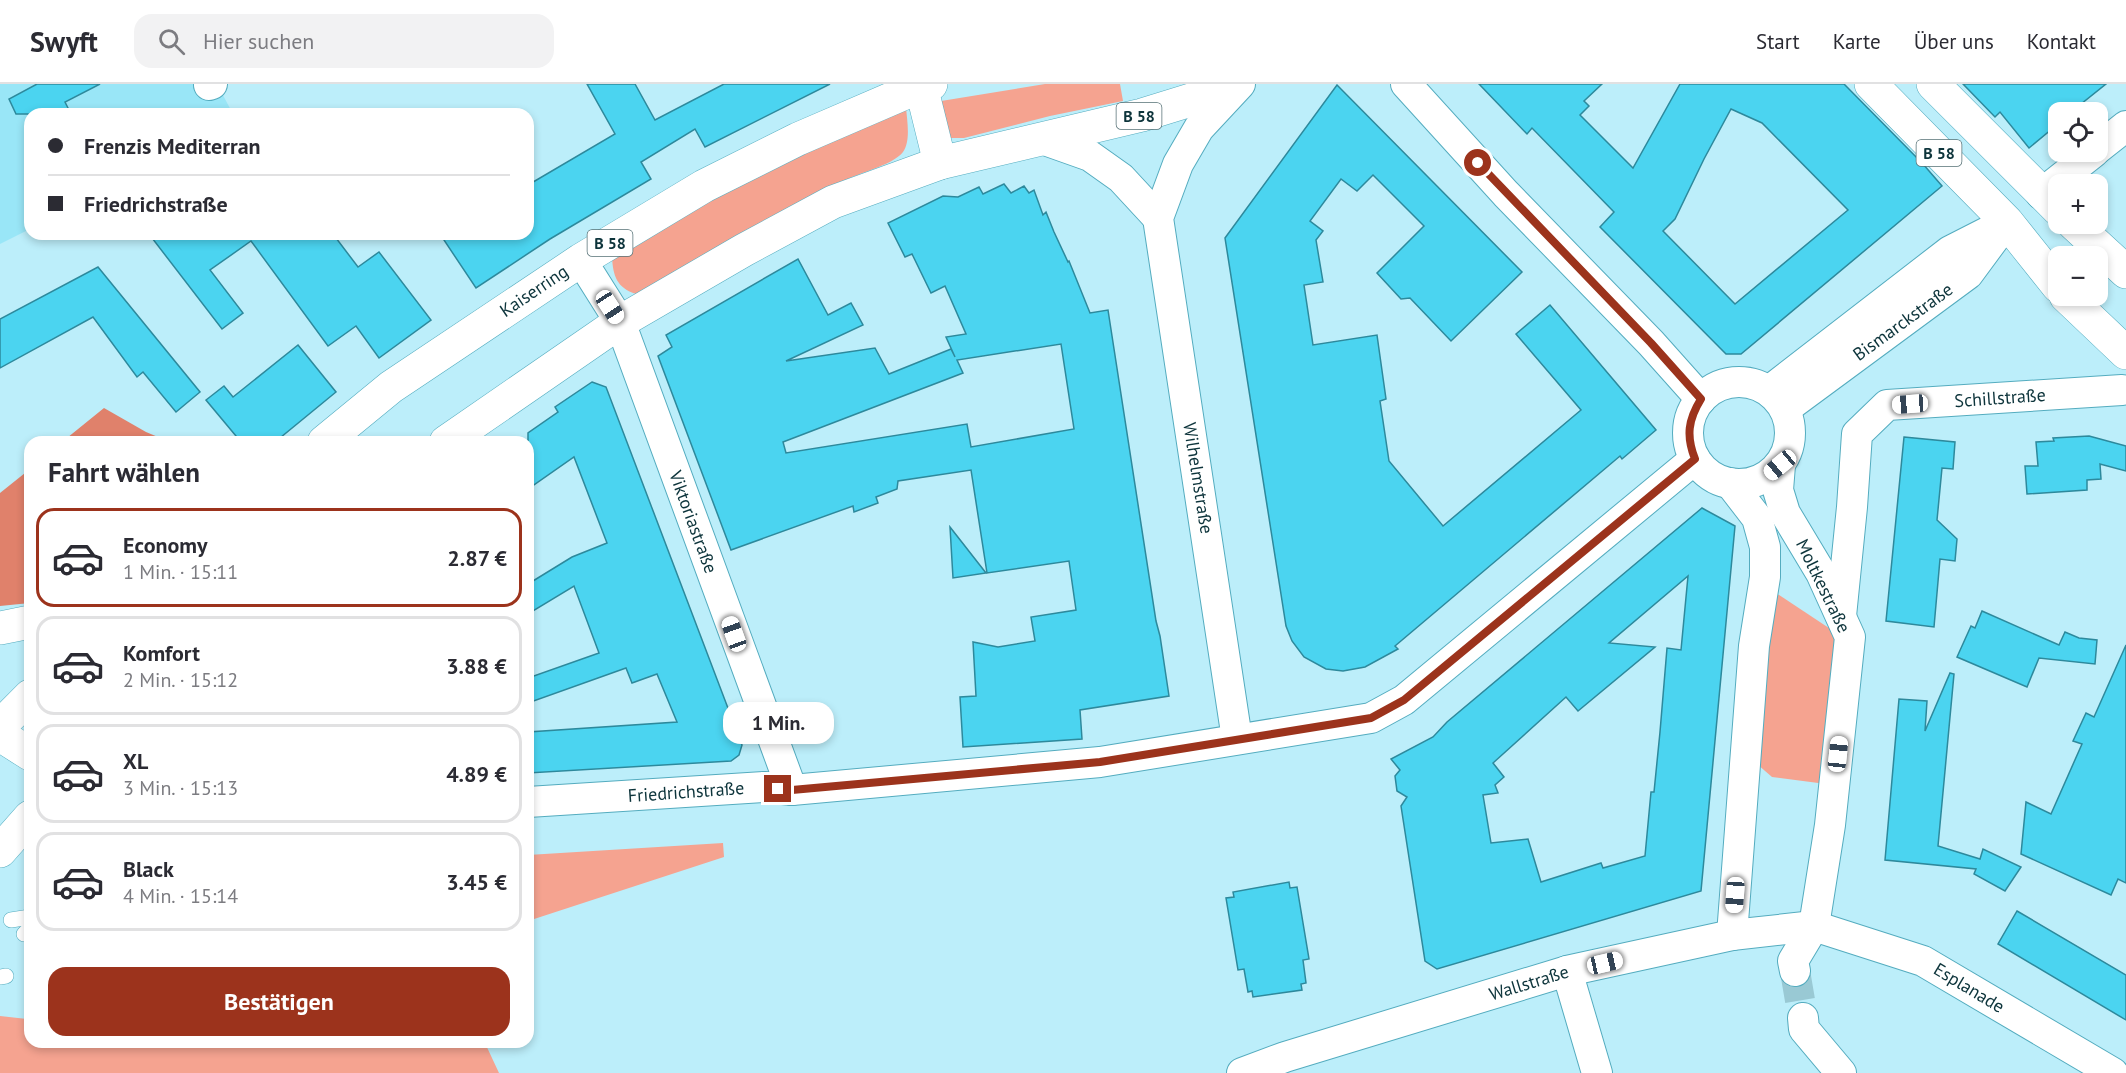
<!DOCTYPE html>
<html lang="de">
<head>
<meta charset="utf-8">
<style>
  :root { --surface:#fff; --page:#f2f2f3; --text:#2b2b33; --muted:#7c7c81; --line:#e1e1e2; --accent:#9c331c }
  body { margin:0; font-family:"PT Sans",sans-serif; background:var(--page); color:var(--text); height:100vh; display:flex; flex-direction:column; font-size:22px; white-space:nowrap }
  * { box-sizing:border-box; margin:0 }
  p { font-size:20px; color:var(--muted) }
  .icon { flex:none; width:33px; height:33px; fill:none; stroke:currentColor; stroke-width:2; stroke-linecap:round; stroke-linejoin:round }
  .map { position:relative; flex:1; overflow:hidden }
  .drawer { position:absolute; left:24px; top:352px; width:510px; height:612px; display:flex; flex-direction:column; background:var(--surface); border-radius:18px; box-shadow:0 3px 9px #0003 }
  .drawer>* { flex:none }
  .hud { position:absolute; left:24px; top:24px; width:510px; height:132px; border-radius:18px; box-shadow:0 3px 9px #0003; display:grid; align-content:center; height:132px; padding:0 24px; background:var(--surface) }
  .buttons { position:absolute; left:2048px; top:18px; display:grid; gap:12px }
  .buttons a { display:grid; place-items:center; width:60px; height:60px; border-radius:12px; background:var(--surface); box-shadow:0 3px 9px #0003; font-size:30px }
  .end { position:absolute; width:27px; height:27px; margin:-14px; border:8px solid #9c331c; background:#fff; box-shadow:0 0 0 3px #fff }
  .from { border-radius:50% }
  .bubble { position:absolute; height:42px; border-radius:18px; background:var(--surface); box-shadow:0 3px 9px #0003; font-size:20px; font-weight:800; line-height:42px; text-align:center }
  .car { position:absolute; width:18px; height:36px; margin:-18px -9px; border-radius:8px; box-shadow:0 0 4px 2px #0007; background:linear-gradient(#fff 24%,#345 0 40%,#fff 0 76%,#345 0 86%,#fff 0) }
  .hud b { display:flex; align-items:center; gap:21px; height:57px; font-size:22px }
  .hud b+b { border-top:2px solid var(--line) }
  .hud i { width:15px; height:15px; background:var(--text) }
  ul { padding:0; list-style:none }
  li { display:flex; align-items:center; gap:18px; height:99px; margin:0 12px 9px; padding:0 12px; border:3px solid var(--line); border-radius:18px }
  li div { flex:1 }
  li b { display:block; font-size:22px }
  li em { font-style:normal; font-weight:800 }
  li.selected { border-color:var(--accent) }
  li>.icon { width:54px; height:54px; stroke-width:1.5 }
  h2 { padding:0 24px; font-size:27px; line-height:72px }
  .button { display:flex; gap:12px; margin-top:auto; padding:12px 24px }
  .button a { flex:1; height:69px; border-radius:18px; background:var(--accent); color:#fff; font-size:24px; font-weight:800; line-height:69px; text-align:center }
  header { display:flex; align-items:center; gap:36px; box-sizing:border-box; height:84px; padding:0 30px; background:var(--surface); border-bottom:2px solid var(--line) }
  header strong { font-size:28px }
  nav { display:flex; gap:33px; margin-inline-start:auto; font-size:21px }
  .search { width:420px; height:54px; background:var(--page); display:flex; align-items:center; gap:15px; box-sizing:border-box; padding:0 21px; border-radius:18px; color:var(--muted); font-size:22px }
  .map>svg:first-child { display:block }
</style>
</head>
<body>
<header>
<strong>Swyft</strong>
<div class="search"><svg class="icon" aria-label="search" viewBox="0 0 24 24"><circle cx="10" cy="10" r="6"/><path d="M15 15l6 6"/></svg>Hier suchen</div>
<nav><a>Start</a><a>Karte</a><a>Über uns</a><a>Kontakt</a></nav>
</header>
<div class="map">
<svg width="2126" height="989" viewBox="0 0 2126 989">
  <rect width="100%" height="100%" fill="#bceefa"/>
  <path fill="#99e6f7" d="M0,0H217L233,30H30V145L0,160Z"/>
  <g fill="#f5a390">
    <path d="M1045,0H1120L1123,17L1050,32L964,54H946L935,18Z"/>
    <path d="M906,23C907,36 911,57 903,68C894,80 863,88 850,94C777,129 707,171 636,210C617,204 613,192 612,173L725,100Z"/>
    <path d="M1773,507L1841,552L1826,700L1772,693L1757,680Z"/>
    <path d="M723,759L724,773L528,837V771Z"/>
    <path d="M0,932L27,935L30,933V958L485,959L499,989H0Z"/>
  </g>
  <g fill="#e0816b">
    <path d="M104,324L146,348L170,358H62Z"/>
    <path d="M30,385V519L0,522V409Z"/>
  </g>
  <g fill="#4bd4f0" stroke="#2d899c" stroke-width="1.5" fill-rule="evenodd">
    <path d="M37,0H100L65,18L71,30H16L9,15Z"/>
    <path d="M587,0H635L655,36L724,0H830L705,63L695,45L641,78L651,95L550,155L476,204L440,150H528V101L615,50Z"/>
    <path d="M1479,0H1602L1584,17L1589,22L1580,31L1633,84L1680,0H1844L1923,80L1942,102L1741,270H1726L1600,143L1614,128L1532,44L1527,50ZM1731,25L1762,39L1848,126L1735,220L1663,147L1675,135L1704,75Z"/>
    <path d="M1963,0H2106L2071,28H2058V40L2029,64L2000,28L1995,33Z"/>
    <path d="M1337,1L1522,188L1451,257L1410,214L1401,215L1377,189L1424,142L1373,91L1357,107L1341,95L1310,137L1323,147L1316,156L1323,198L1304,201L1313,261L1377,251L1386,315L1380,317L1389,377L1443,442L1581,326L1516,250L1550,221L1656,346L1622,375L1620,372L1395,562L1398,565L1365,583L1343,587L1326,585L1304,573L1292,557L1286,542L1225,154Z"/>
    <path d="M1004,100L1011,109L1024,102L1029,109L1034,106L1043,131L1046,128L1054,148L1068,178L1069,177L1090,229L1108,226L1156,537L1160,552L1169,612L1080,626L1082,655L963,663L960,613L976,612L973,558L998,563L1035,557L1031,533L1076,526L1069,477L987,489L971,386L898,397L897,405L876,413L878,419L854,428L853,422L731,466L658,272L672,263L666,251L798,175L828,231L851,219L863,241L786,277L875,264L889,290L951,265L955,273L946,253L966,250L945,202L931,209L912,170L905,173L888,139L943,112L958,113L979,103L983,110ZM1061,260L1074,345L971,363L967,340L786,369L783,358L963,289L957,276Z"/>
    <path d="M149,150H333L358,183L379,168L431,236L379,274L356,242L328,262L251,157L210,186L243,229L222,245Z"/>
    <path d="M98,183L200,308L176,328L143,288L137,293L93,233L0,284V235Z"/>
    <path d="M298,261L336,308L275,358H241L206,316L224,302L233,313Z"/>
    <path d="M592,298L606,303L742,661L739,671L731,677L528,689V648L677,638L657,590L632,599L626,584L528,619V594L599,569L574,502L528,530V500L572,473L607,459L574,373L528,405V349L558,328L555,323Z"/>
    <path d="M2089,352L2126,362V387L2100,380L2101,395L2087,396V406L2027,410L2025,382H2038L2036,358L2054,357L2053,354Z"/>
    <path d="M1904,353L1955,358L1953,385L1942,384L1937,436L1957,455L1955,477L1940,475L1934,543L1886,537Z"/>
    <path d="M1702,424L1735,442L1701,807L1437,885L1425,877L1401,722L1407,713L1397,707L1395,692L1400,686L1391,675L1433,653L1447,638ZM1688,492L1681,566L1667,564L1660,648L1654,708H1651L1645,772L1603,784L1601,779L1541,798L1528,755L1491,759L1483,711L1498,709L1495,701L1504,693L1493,679L1566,613L1578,627L1655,563L1609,559Z"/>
    <path d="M950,443L986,489L953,494Z"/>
    <path d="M1982,527L2059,561L2065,548L2079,554L2097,556L2095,580L2039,574L2027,603L1957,573L1971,542L1975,544Z"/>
    <path d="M2126,561V799L2118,795L2111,811L2021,770L2026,718L2051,730L2082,660L2073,657L2086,629L2094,633Z"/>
    <path d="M1950,589L1954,590L1938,762L1980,775L1983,765L2021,783L2005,807L1974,790L1976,785L1885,776L1899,615L1927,617L1925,647Z"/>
    <path d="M1289,798L1290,804L1297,803L1309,875L1303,876L1306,899L1301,900L1302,906L1253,913L1252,907L1248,908L1244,885L1238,886L1226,814L1234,813L1233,808Z"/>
    <path d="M2017,827L2126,891V936L1998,860Z"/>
  </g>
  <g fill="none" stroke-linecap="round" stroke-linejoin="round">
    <path stroke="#99c9d4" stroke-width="30" stroke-dasharray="30 15" stroke-linecap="butt" d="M1795,887L1803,934"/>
    <defs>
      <g id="lane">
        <path d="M11,836L30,833"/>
        <path d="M24,850L30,844"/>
        <path d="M0,893L6,892"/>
      </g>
      <g id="street">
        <path d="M1406,0L1506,110L1651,259L1701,315"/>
        <path d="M209,1L212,0"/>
        <path d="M1042,55L1090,72L1121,94L1158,134"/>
        <path d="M2097,65L2126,42"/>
        <path d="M2041,110L2094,68"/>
        <path d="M581,176L620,238L792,706"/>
        <circle cx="1739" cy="349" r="51"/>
        <path d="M1769,307L1950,167L2007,138"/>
        <path d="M1785,325L1968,190L2002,144"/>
        <path d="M1780,381L1778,406L1785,429L1821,489L1850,553L1830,741L1814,842L1793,877L1795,887"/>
        <path d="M1730,399L1757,434L1765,463V493L1754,562L1732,851"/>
        <path d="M1841,532L1852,423L1857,350L1887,321L2122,306"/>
        <path d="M1237,655L1158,134L1178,80L1199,44L1240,0"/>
        <path d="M528,718L764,703L792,706L1100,678L1371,634L1404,616L1695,375"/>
        <path d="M1567,887L1597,989"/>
        <path d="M1803,934L1804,945L1841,989"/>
        <path d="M1242,989L1285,973L1567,887L1732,851L1814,842L1923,877L2113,989"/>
      </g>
      <path id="secondary" d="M0,767L30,733"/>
      <g id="primary">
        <path d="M1871,0L2007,138L2058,202"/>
        <path d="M1933,0L2058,125"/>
        <path d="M921,2L940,79"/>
        <path d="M2074,140L2126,188"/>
        <path d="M2066,212L2126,269"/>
        <path d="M324,358L391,303L581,176L704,102L798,55L921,2L931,0"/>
        <path d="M446,358L620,238L744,166L833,118L940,79L1142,31L1210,10L1233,0"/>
        <path d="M0,544L30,538"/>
        <path d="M0,642L30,612"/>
        <path d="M0,651L30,670"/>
      </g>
    </defs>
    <use href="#lane" stroke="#54acbf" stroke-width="16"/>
    <use href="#street" stroke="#54acbf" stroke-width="32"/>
    <use href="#secondary" stroke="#54acbf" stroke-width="34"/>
    <use href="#primary" stroke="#54acbf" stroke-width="34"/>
    <use href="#lane" stroke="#fff" stroke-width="15"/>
    <use href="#street" stroke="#fff" stroke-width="30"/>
    <use href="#secondary" stroke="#fff" stroke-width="33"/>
    <use href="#primary" stroke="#fff" stroke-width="33"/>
  </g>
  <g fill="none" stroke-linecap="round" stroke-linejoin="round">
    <path stroke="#9c331c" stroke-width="8" d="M778,705L792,706L1100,678L1371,634L1404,616L1695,375C1686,352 1688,336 1701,315L1651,259L1478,79"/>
  </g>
  <g text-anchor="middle" stroke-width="4.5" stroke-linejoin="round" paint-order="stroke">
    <g fill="#fff" stroke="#567176" stroke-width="1.5">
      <rect x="1116.5" y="19" width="45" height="26" rx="4.5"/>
      <rect x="1916.5" y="56" width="45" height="26" rx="4.5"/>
      <rect x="587.5" y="146" width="45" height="26" rx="4.5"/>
    </g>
    <g font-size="16" font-weight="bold" fill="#0d343b">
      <text x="1139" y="38">B 58</text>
      <text x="1939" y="75">B 58</text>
      <text x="610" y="165">B 58</text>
    </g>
    <g font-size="18" fill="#0d343b" stroke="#fff">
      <text transform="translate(534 207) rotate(-34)" y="6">Kaiserring</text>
      <text transform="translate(1903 238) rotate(-36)" y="6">Bismarckstraße</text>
      <text transform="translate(2000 314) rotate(-4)" y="6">Schillstraße</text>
      <text transform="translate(1198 394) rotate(81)" y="6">Wilhelmstraße</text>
      <text transform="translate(693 438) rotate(70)" y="6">Viktoriastraße</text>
      <text transform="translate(1823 502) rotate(64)" y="6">Moltkestraße</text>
      <text transform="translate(686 708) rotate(-4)" y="6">Friedrichstraße</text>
      <text transform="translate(1529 899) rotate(-17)" y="6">Wallstraße</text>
      <text transform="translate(1969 904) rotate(31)" y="6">Esplanade</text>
    </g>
  </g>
</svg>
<div class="buttons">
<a><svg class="icon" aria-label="locate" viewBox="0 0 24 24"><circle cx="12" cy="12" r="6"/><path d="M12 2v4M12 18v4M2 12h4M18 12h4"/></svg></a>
<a>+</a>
<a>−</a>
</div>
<i class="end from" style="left:1478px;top:79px"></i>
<i class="end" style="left:778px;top:705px"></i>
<div class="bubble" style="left:723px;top:618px;width:111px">1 Min.</div>
<i class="car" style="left:610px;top:223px;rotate:147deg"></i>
<i class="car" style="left:1910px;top:320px;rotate:266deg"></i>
<i class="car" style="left:1780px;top:381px;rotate:230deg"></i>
<i class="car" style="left:734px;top:550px;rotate:340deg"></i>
<i class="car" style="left:1838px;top:670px;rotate:6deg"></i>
<i class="car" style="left:1735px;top:811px;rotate:184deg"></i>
<i class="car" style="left:1605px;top:879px;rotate:77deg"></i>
<div class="hud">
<b><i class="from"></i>Frenzis Mediterran</b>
<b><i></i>Friedrichstraße</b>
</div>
<section class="drawer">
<h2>Fahrt wählen</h2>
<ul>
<li class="selected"><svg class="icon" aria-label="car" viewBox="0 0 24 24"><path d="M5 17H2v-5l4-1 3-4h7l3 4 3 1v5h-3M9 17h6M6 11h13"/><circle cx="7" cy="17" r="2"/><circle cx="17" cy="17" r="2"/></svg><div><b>Economy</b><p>1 Min. · 15:11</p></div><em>2.87 €</em></li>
<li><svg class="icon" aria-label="car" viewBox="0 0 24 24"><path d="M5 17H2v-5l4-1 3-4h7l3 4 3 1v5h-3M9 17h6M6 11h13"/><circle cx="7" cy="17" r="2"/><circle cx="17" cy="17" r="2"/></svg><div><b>Komfort</b><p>2 Min. · 15:12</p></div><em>3.88 €</em></li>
<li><svg class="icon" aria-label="car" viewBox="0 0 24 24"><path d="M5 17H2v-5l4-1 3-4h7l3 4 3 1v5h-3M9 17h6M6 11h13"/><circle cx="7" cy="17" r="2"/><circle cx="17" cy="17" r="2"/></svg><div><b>XL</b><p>3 Min. · 15:13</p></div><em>4.89 €</em></li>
<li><svg class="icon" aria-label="car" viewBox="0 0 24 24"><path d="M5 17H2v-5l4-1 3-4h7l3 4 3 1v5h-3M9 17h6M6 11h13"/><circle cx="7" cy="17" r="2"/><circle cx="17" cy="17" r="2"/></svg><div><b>Black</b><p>4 Min. · 15:14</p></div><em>3.45 €</em></li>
</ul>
<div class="button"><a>Bestätigen</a></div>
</section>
</div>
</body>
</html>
